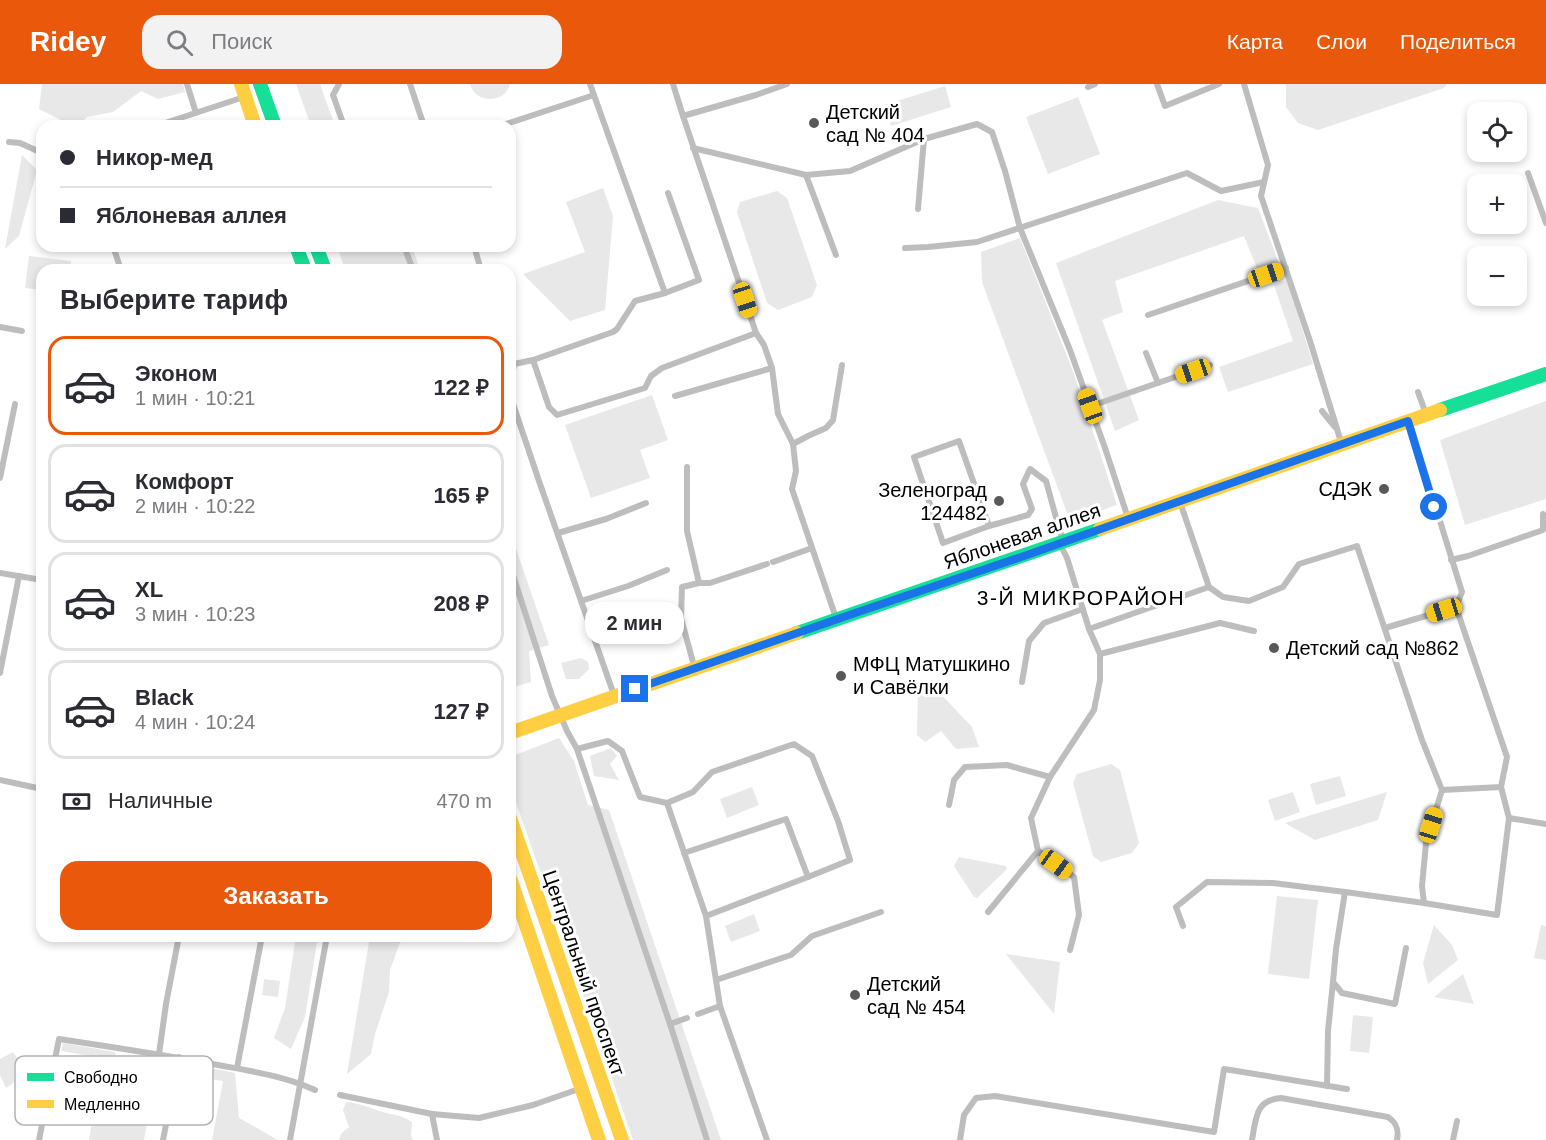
<!DOCTYPE html>
<html lang="ru">
<head>
<meta charset="utf-8">
<style>
  :root { --surface:#fff; --page:#f2f2f3; --text:#2b2b33; --muted:#7c7c81; --line:#e1e1e2; --accent:#ea580c }
  body { margin:0; font-family:Arial,sans-serif; background:var(--page); color:var(--text); height:100vh; display:flex; flex-direction:column; font-size:22px; white-space:nowrap }
  * { box-sizing:border-box; margin:0 }
  p { font-size:20px; color:var(--muted) }
  .icon { flex:none; width:33px; height:33px; fill:none; stroke:currentColor; stroke-width:2; stroke-linecap:round; stroke-linejoin:round }
  .map { position:relative; flex:1; overflow:hidden }
  .side { position:absolute; left:36px; top:180px; width:480px; height:678px; display:flex; flex-direction:column; background:var(--surface); border-radius:18px; box-shadow:0 3px 9px #0003 }
  .side>* { flex:none }
  .banner { position:absolute; left:36px; top:36px; width:480px; height:132px; border-radius:18px; box-shadow:0 3px 9px #0003; display:grid; align-content:center; height:132px; padding:0 24px; background:var(--surface) }
  .fabs { position:absolute; left:1467px; top:18px; display:grid; gap:12px }
  .fabs a { display:grid; place-items:center; width:60px; height:60px; border-radius:12px; background:var(--surface); box-shadow:0 3px 9px #0003; font-size:30px }
  .end { position:absolute; width:27px; height:27px; margin:-14px; border:8px solid #1a73e8; background:#fff; box-shadow:0 0 0 3px #fff }
  .from { border-radius:50% }
  .bubble { position:absolute; height:42px; border-radius:18px; background:var(--surface); box-shadow:0 3px 9px #0003; font-size:20px; font-weight:700; line-height:42px; text-align:center }
  .car { position:absolute; width:18px; height:36px; margin:-18px -9px; border-radius:8px; box-shadow:0 0 4px 2px #0007; background:linear-gradient(#f5c518 24%,#345 0 40%,#f5c518 0 76%,#345 0 86%,#f5c518 0) }
  .banner b { display:flex; align-items:center; gap:21px; height:57px; font-size:22px }
  .banner b+b { border-top:2px solid var(--line) }
  .banner i { width:15px; height:15px; background:var(--text) }
  ul { padding:0; list-style:none }
  li { display:flex; align-items:center; gap:18px; height:99px; margin:0 12px 9px; padding:0 12px; border:3px solid var(--line); border-radius:18px }
  li div { flex:1 }
  li b { display:block; font-size:22px }
  li em { font-style:normal; font-weight:700 }
  li.current { border-color:var(--accent) }
  li>.icon { width:54px; height:54px; stroke-width:1.5 }
  h2 { padding:0 24px; font-size:27px; line-height:72px }
  .pay { display:flex; align-items:center; gap:15px; height:66px; padding:0 24px; font-size:22px }
  .pay p { margin-inline-start:auto }
  .button { display:flex; gap:12px; margin-top:auto; padding:12px 24px }
  .button a { flex:1; height:69px; border-radius:18px; background:var(--accent); color:#fff; font-size:24px; font-weight:700; line-height:69px; text-align:center }
  header { display:flex; align-items:center; gap:36px; box-sizing:border-box; height:84px; padding:0 30px; background:var(--accent); color:#fff }
  header strong { font-size:28px }
  nav { display:flex; gap:33px; margin-inline-start:auto; font-size:21px }
  .search { width:420px; height:54px; background:var(--page); display:flex; align-items:center; gap:15px; box-sizing:border-box; padding:0 21px; border-radius:18px; color:var(--muted); font-size:22px }
  .map>svg:first-child { display:block }
</style>
</head>
<body>
<header>
<strong>Ridey</strong>
<div class="search"><svg class="icon" aria-label="search" viewBox="0 0 24 24"><circle cx="10" cy="10" r="6"/><path d="M15 15l6 6"/></svg>Поиск</div>
<nav><a>Карта</a><a>Слои</a><a>Поделиться</a></nav>
</header>
<div class="map">
<svg width="1546" height="1056" viewBox="0 0 1546 1056">
  <rect width="100%" height="100%" fill="#fff"/>
  <g fill="#e8e8e8">
    <path d="M42,0H183L185,8L158,15L141,7L113,28L87,33L78,42H73L39,25Z"/>
    <path d="M296,0H320L335,42H311Z"/>
    <path d="M470,0H510C505,20 475,20 470,0Z"/>
    <path d="M1286,0H1447L1444,4L1318,46L1298,39L1286,23Z"/>
    <path d="M945,2L951,23L891,42L884,21Z"/>
    <path d="M1078,13L1100,70L1048,90L1026,33Z"/>
    <path d="M22,71L37,86L19,152L5,165Z"/>
    <path d="M603,104L613,132L605,226L570,237L523,190L585,168L566,118Z"/>
    <path d="M777,107L787,114L817,201L812,213L778,226L767,219L737,128L740,118Z"/>
    <path d="M1218,116L1258,124L1279,179L1258,187L1244,152L1115,197L1123,228L1102,236L1139,336L1115,347L1056,179Z"/>
    <path d="M1020,154L1073,287L1117,421L1070,437L982,198L981,168Z"/>
    <path d="M337,162H412L420,186H345Z"/>
    <path d="M29,172L71,177L70,186H42V206L25,204Z"/>
    <path d="M1287,196L1313,280L1228,308L1219,283L1293,257L1274,201Z"/>
    <path d="M652,311L668,356L640,366L650,394L591,414L565,341Z"/>
    <path d="M1546,317V415L1465,441L1440,356Z"/>
    <path d="M510,447L549,561L529,567L531,598L510,604Z"/>
    <path d="M581,574L588,578L589,585L579,595H566L561,579Z"/>
    <path d="M918,601L934,603L972,643L979,663L956,665L941,647L925,658L917,651Z"/>
    <path d="M559,654L574,677L588,721L609,726L721,1056H633L510,701V673Z"/>
    <path d="M611,664L617,672L610,680L619,696L594,692L590,672Z"/>
    <path d="M1111,680L1120,686L1139,759L1132,769L1101,778L1093,772L1073,699L1077,690Z"/>
    <path d="M1340,692L1346,712L1316,721L1310,700Z"/>
    <path d="M752,703L759,721L727,734L720,715Z"/>
    <path d="M1293,708L1300,728L1275,737L1268,716Z"/>
    <path d="M1387,708L1378,736L1315,756L1285,739Z"/>
    <path d="M959,773L1006,782L1007,785L977,814L974,813L954,782Z"/>
    <path d="M1277,812L1318,816L1309,895L1268,890Z"/>
    <path d="M754,830L760,847L731,858L725,842Z"/>
    <path d="M1434,841L1452,861L1458,876L1428,900L1423,879Z"/>
    <path d="M1541,841L1546,842V876L1534,874Z"/>
    <path d="M296,852H318L305,933L291,965L274,954L285,924Z"/>
    <path d="M370,852L402,853L390,886L389,908L375,950L371,970L347,990Z"/>
    <path d="M1006,870L1060,878L1054,930Z"/>
    <path d="M1463,890L1474,920L1434,913Z"/>
    <path d="M264,895L280,897L278,913L262,911Z"/>
    <path d="M1353,931L1373,933L1369,969L1350,967Z"/>
    <path d="M63,959L115,968L118,984L155,993L144,1056H89L102,974L61,967Z"/>
    <path d="M13,968L27,989L6,1004L0,991V975Z"/>
    <path d="M181,978L235,989L239,1034L278,1056H212L223,997L179,990Z"/>
    <path d="M346,1018C358,1019 368,1023 379,1027C392,1031 400,1030 412,1038L411,1051L413,1056H339L341,1050L349,1043L343,1026Z"/>
  </g>
  <g fill="none" stroke-linecap="round" stroke-linejoin="round">
    <g stroke="#bdbdbd" stroke-width="6">
      <path d="M187,0L196,29"/>
      <path d="M339,0L333,11L344,42"/>
      <path d="M410,0L424,42"/>
      <path d="M590,0L665,209"/>
      <path d="M673,0L683,32L756,249L764,261L772,284L778,330L793,360L796,387L792,405L836,534"/>
      <path d="M1157,0L1165,22L1219,0"/>
      <path d="M1244,0L1268,81L1261,112L1310,257L1341,358"/>
      <path d="M1088,3L1095,0"/>
      <path d="M683,32L756,11L787,0"/>
      <path d="M156,42L244,13"/>
      <path d="M500,42L594,11"/>
      <path d="M9,58L20,59L42,69"/>
      <path d="M693,64L806,91L850,87L924,55L977,40L992,48L1005,87L1020,144L1070,266L1105,364L1128,434"/>
      <path d="M1528,89L1546,139"/>
      <path d="M806,91L836,171"/>
      <path d="M918,125L924,55"/>
      <path d="M113,162L121,186"/>
      <path d="M404,162L413,186"/>
      <path d="M474,162L481,186"/>
      <path d="M905,164L928,163L977,158L1187,89L1221,107L1264,98"/>
      <path d="M1148,231L1286,184"/>
      <path d="M0,243L22,247"/>
      <path d="M510,268L514,280L510,304"/>
      <path d="M1146,269L1158,299"/>
      <path d="M533,276L549,323L557,331L645,304L651,292L662,284L756,249"/>
      <path d="M514,280L533,276L613,248L617,245L635,217L665,209L699,196L668,109"/>
      <path d="M1418,308L1426,330"/>
      <path d="M510,311L539,397L614,611"/>
      <path d="M675,312L772,284"/>
      <path d="M1091,322L1210,281"/>
      <path d="M1322,327L1335,343"/>
      <path d="M793,360L808,352L826,344L833,336L842,281"/>
      <path d="M687,383V447L699,499"/>
      <path d="M0,394L15,320"/>
      <path d="M1180,418L1209,503L1223,513L1249,517L1283,503L1299,480L1357,462L1422,656L1442,706L1426,759L1422,802L1424,819"/>
      <path d="M989,442L959,357L914,373L943,459L989,442L1028,431L1032,425L1023,400L1030,385L1046,397L1060,448L1065,457"/>
      <path d="M558,449L606,435L646,419"/>
      <path d="M1060,460L1067,474L1089,545L1100,570V596L1094,626L1050,693L1031,734L1038,767L1074,793L1079,831L1070,866"/>
      <path d="M1451,476L1468,472L1543,446V430"/>
      <path d="M773,478L812,464"/>
      <path d="M510,482L552,612L567,647L577,665L670,940L707,1056"/>
      <path d="M0,489L42,496"/>
      <path d="M581,517L628,502L667,486"/>
      <path d="M1385,544L1456,523"/>
      <path d="M1089,545L1209,503"/>
      <path d="M1100,570L1220,539L1254,547"/>
      <path d="M694,582L681,534L682,503L699,499H710L767,480"/>
      <path d="M0,589L19,492"/>
      <path d="M1022,598L1029,557L1044,539L1083,525"/>
      <path d="M577,665L608,657L622,667L640,713L667,719L693,708L712,688L794,660L812,672L838,737L850,776L808,793"/>
      <path d="M0,696L42,705"/>
      <path d="M1442,706L1501,703"/>
      <path d="M667,719L706,832L720,922L767,1056"/>
      <path d="M949,721L954,696L965,683L1007,681L1050,693"/>
      <path d="M1509,734L1546,740"/>
      <path d="M684,769L786,735L808,793L706,832"/>
      <path d="M988,828L1038,767"/>
      <path d="M1183,842L1176,823L1207,798L1273,799L1345,808"/>
      <path d="M1406,864L1395,920L1342,909L1333,898L1336,865L1345,808L1424,819L1497,831L1509,734L1501,703L1507,673L1456,523L1462,508L1409,337"/>
      <path d="M716,896L791,871L812,852L881,828"/>
      <path d="M698,930L720,922"/>
      <path d="M670,940L687,934"/>
      <path d="M159,970L166,920L179,852"/>
      <path d="M237,984L262,852"/>
      <path d="M1327,1002L1328,947L1333,898"/>
      <path d="M340,1011L432,1030L479,1034L533,1021L579,1005"/>
      <path d="M432,1030L437,1056"/>
      <path d="M39,1056L59,955C112,963 165,971 218,981C250,987 285,992 315,1006"/>
      <path d="M163,1056L179,973"/>
      <path d="M290,1056L327,852"/>
      <path d="M960,1056L964,1031L976,1014L995,1012L1214,1048L1224,985L1347,1005"/>
      <path d="M1252,1056C1256,1035 1255,1016 1281,1014L1388,1033C1397,1039 1399,1046 1397,1056"/>
      <path d="M1453,1056L1457,1037"/>
    </g>
    <g stroke="#16e098" stroke-width="14">
      <path d="M260,0L275,42"/>
      <path d="M296,162L305,186"/>
      <path d="M316,162L325,186"/>
      <path d="M1440,326L1546,290"/>
      <path d="M797,549L1100,445"/>
    </g>
    <g stroke="#ffcf43" stroke-width="14">
      <path d="M241,0L255,42"/>
      <path d="M1100,445L1440,326"/>
      <path d="M510,649L797,549"/>
      <path d="M510,734L622,1056"/>
      <path d="M510,794L599,1056"/>
    </g>
  </g>
  <g fill="none" stroke-linecap="round" stroke-linejoin="round">
    <path stroke="#1a73e8" stroke-width="8" d="M635,605L858,528L1024,472L1408,337L1434,423"/>
  </g>
  <g fill="#595959" stroke="#fff" stroke-width="2">
    <circle cx="814" cy="39" r="6"/>
    <circle cx="1384" cy="405" r="6"/>
    <circle cx="999" cy="417" r="6"/>
    <circle cx="1274" cy="564" r="6"/>
    <circle cx="841" cy="592" r="6"/>
    <circle cx="855" cy="911" r="6"/>
  </g>
  <g text-anchor="middle" stroke-width="6" stroke-linejoin="round" paint-order="stroke">
    <g font-size="20" fill="#000" stroke="#fff" text-anchor="start">
      <text x="826" y="35">Детский<tspan x="826" dy="23">сад № 404</tspan></text>
      <text x="1372" y="412" text-anchor="end">СДЭК</text>
      <text x="987" y="413" text-anchor="end">Зеленоград<tspan x="987" dy="23">124482</tspan></text>
      <text x="1286" y="571">Детский сад №862</text>
      <text x="853" y="587">МФЦ Матушкино<tspan x="853" dy="23">и Савёлки</tspan></text>
      <text x="867" y="907">Детский<tspan x="867" dy="23">сад № 454</tspan></text>
    </g>
    <g font-size="20" fill="#000" stroke="#fff">
      <text transform="translate(1022 452) rotate(-19)" y="7">Яблоневая аллея</text>
      <text transform="translate(584 889) rotate(71)" y="7">Центральный проспект</text>
    </g>
    <g font-size="21" letter-spacing="1.5" fill="#000" stroke="#fff">
      <text x="1081" y="521">3-Й МИКРОРАЙОН</text>
    </g>
  </g>
  <rect x="15" y="972" width="198" height="69" rx="9" fill="#fff" stroke="#b2b2b2" stroke-width="1.5"/>
  <rect x="27" y="989" width="27" height="8" fill="#16e098"/>
  <rect x="27" y="1016" width="27" height="8" fill="#ffcf43"/>
  <g font-size="16" fill="#000">
    <text x="64" y="999">Свободно</text>
    <text x="64" y="1026">Медленно</text>
  </g>
</svg>
<div class="fabs">
<a><svg class="icon" aria-label="locate" viewBox="0 0 24 24"><circle cx="12" cy="12" r="6"/><path d="M12 2v4M12 18v4M2 12h4M18 12h4"/></svg></a>
<a>+</a>
<a>−</a>
</div>
<i class="end from" style="left:1434px;top:423px"></i>
<i class="end" style="left:635px;top:605px"></i>
<div class="bubble" style="left:585px;top:518px;width:99px">2 мин</div>
<i class="car" style="left:1266px;top:191px;rotate:71deg"></i>
<i class="car" style="left:745px;top:216px;rotate:162deg"></i>
<i class="car" style="left:1193px;top:287px;rotate:251deg"></i>
<i class="car" style="left:1090px;top:322px;rotate:340deg"></i>
<i class="car" style="left:1444px;top:526px;rotate:253deg"></i>
<i class="car" style="left:1431px;top:741px;rotate:17deg"></i>
<i class="car" style="left:1056px;top:780px;rotate:126deg"></i>
<div class="banner">
<b><i class="from"></i>Никор-мед</b>
<b><i></i>Яблоневая аллея</b>
</div>
<section class="side">
<h2>Выберите тариф</h2>
<ul>
<li class="current"><svg class="icon" aria-label="car" viewBox="0 0 24 24"><path d="M5 17H2v-5l4-1 3-4h7l3 4 3 1v5h-3M9 17h6M6 11h13"/><circle cx="7" cy="17" r="2"/><circle cx="17" cy="17" r="2"/></svg><div><b>Эконом</b><p>1 мин · 10:21</p></div><em>122 ₽</em></li>
<li><svg class="icon" aria-label="car" viewBox="0 0 24 24"><path d="M5 17H2v-5l4-1 3-4h7l3 4 3 1v5h-3M9 17h6M6 11h13"/><circle cx="7" cy="17" r="2"/><circle cx="17" cy="17" r="2"/></svg><div><b>Комфорт</b><p>2 мин · 10:22</p></div><em>165 ₽</em></li>
<li><svg class="icon" aria-label="car" viewBox="0 0 24 24"><path d="M5 17H2v-5l4-1 3-4h7l3 4 3 1v5h-3M9 17h6M6 11h13"/><circle cx="7" cy="17" r="2"/><circle cx="17" cy="17" r="2"/></svg><div><b>XL</b><p>3 мин · 10:23</p></div><em>208 ₽</em></li>
<li><svg class="icon" aria-label="car" viewBox="0 0 24 24"><path d="M5 17H2v-5l4-1 3-4h7l3 4 3 1v5h-3M9 17h6M6 11h13"/><circle cx="7" cy="17" r="2"/><circle cx="17" cy="17" r="2"/></svg><div><b>Black</b><p>4 мин · 10:24</p></div><em>127 ₽</em></li>
</ul>
<div class="pay"><svg class="icon" aria-label="cash" viewBox="0 0 24 24"><path d="M3 7h18v10H3z"/><circle cx="12" cy="12" r="2"/></svg>Наличные<p>470 m</p></div>
<div class="button"><a>Заказать</a></div>
</section>
</div>
</body>
</html>
